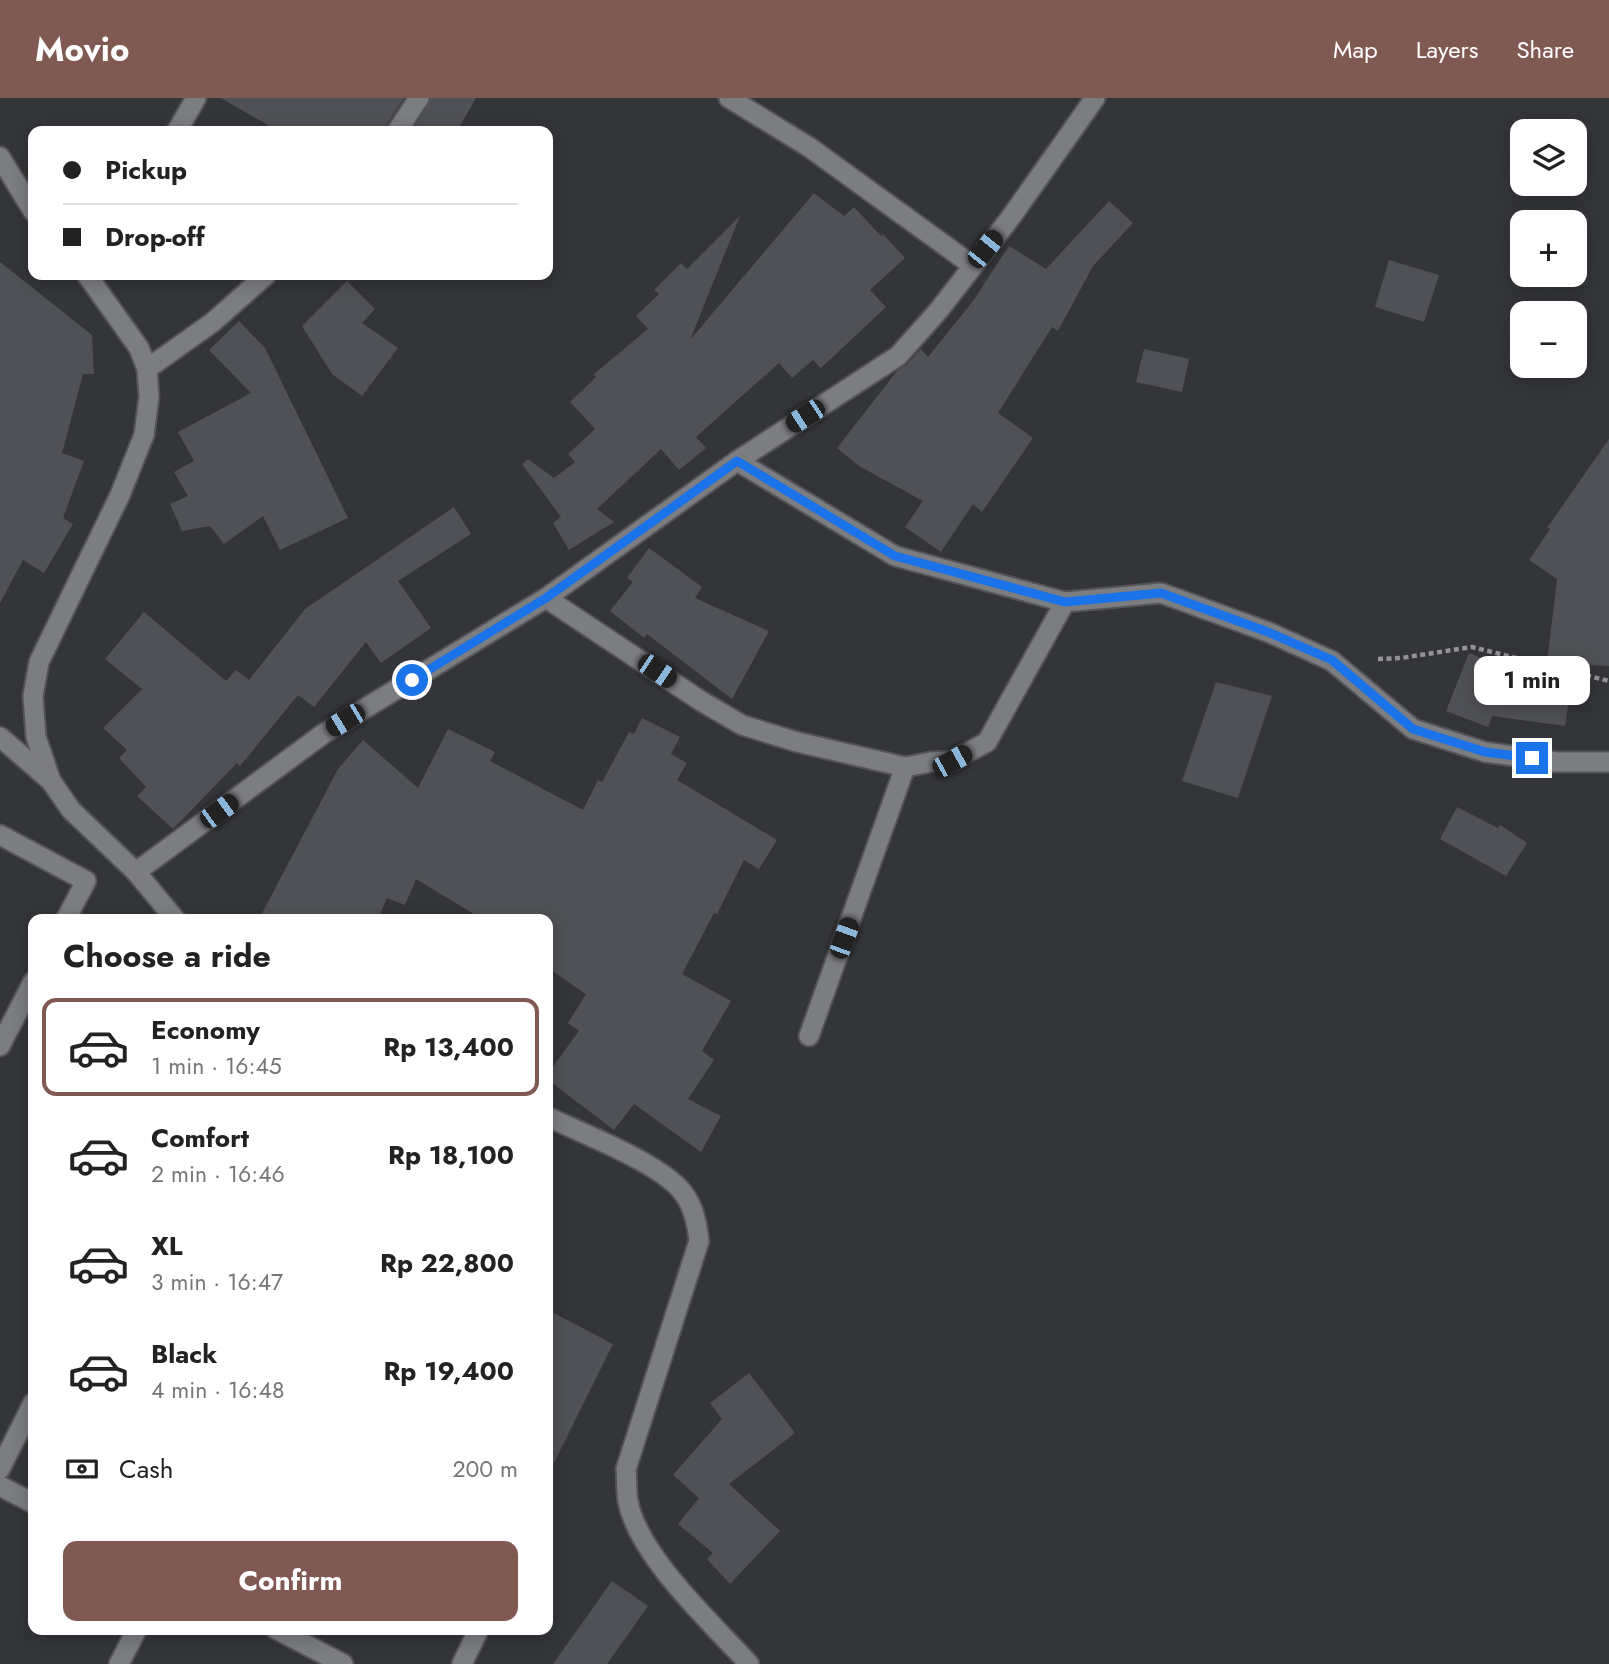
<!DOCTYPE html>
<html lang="en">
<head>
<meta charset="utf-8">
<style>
  :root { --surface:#fff; --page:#f6f6f6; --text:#222; --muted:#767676; --line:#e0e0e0; --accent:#805952 }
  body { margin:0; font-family:Jost,sans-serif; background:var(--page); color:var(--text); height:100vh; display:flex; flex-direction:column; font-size:26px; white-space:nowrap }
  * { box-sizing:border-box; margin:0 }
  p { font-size:23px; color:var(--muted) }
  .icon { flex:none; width:38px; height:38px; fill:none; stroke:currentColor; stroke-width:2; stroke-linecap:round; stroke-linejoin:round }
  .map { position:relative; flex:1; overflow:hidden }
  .panel { position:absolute; left:28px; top:816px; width:525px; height:721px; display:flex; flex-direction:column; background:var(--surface); border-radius:14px; box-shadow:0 4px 18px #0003 }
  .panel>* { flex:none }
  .guide { position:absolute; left:28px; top:28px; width:525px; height:154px; border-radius:14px; box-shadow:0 4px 18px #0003; display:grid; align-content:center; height:154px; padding:0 35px; background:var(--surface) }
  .tools { position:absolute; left:1510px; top:21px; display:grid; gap:14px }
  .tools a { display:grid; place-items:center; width:77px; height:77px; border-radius:14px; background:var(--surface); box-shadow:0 4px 18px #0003; font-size:35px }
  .end { position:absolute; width:32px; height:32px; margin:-16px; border:9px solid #1a73e8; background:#fff; box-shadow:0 0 0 4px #fff }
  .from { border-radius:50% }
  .bubble { position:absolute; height:49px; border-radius:14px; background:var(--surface); box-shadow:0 4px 18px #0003; font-size:23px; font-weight:700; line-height:49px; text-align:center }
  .car { position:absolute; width:21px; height:42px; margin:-21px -10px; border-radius:9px; box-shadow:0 0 5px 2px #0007; background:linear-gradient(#222 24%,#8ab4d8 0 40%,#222 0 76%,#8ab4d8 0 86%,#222 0) }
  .guide b { display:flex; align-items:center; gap:24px; height:66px; font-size:26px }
  .guide b+b { border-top:2px solid var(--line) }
  .guide i { width:18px; height:18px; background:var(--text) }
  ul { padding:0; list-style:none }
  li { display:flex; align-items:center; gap:21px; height:98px; margin:0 14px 10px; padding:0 21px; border:4px solid transparent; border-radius:14px }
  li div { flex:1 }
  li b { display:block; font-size:26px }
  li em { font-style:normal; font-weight:700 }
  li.active { border-color:var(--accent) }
  li>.icon { width:63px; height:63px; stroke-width:1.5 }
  h2 { padding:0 35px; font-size:32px; line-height:84px }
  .pay { display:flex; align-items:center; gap:18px; height:77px; padding:0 35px; font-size:26px }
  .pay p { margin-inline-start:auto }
  .button { display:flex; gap:14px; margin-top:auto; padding:14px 35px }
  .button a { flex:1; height:80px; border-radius:14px; background:var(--accent); color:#fff; font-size:28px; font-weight:700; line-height:80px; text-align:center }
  header { display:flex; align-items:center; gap:42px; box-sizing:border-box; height:98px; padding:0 35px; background:var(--accent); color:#fff }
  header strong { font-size:33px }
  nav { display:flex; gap:38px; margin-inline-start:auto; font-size:24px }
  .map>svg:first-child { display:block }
</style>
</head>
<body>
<header>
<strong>Movio</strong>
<nav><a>Map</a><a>Layers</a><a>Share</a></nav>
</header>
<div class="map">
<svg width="1609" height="1566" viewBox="0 0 1609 1566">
  <rect width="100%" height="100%" fill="#343539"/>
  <g fill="#505156">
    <path d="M221,0H404L387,26L385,33H278Z"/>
    <path d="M431,0H476L457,33H412Z"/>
    <path d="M814,95L844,118L854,109L881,138L883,136L905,160L870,192L886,209L821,270L813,262L792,280L779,265L696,339L706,350L679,372L661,351L597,411L614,424L569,452L553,425L561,419L522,366L528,361L554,380L575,364L568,356L595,331L570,304L596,279L594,276L648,231L636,218L659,196L654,192L681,165L687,171L740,118L690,242Z"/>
    <path d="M1109,103L1133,125L1093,168L1058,233L1052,229L998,315L1033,340L982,414L973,406L941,454L905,429L923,403L859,368L837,350L897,273L907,266L921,251L928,259L973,203L1009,148L1046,171Z"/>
    <path d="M1389,162L1439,177L1424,224L1375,209Z"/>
    <path d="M0,164L92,237L94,276H83L62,355L84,363L63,420L73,426L44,475L23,462L0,505Z"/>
    <path d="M347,183L375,211L362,225L398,250L362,298L332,276L302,228Z"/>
    <path d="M239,223L265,250L348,420L280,452L263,418L224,446L210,428L182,433L170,406L188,398L174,374L194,363L178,334L251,295L209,252Z"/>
    <path d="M1144,251L1189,261L1182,294L1136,284Z"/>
    <path d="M1609,341V568L1547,565L1557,481L1529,462L1550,431L1547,430Z"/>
    <path d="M454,409L471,436L398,483L431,530L381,565L366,544L314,609L298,597L240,668L237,665L173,731L137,698L146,689L119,660L127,652L103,630L142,591L105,561L144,514L226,583L236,572L249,582L305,511Z"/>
    <path d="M649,450L702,489L695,500L769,533L732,601L647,536L644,540L610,513L633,484L627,480Z"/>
    <path d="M1469,555L1570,596L1565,628L1492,618L1488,629L1446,613Z"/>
    <path d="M1216,584L1272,598L1238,700L1182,683Z"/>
    <path d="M642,620L680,639L671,656L687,665L677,682L777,742L759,771L744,762L717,816L714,815L682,876L731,903L702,953L714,962L688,1001L721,1018L701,1054L634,1006L614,1032L548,982V975L579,933L568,925L586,896L548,870V821H482L416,781L405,807L387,800L378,821H259L338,671L363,642L418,690L448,631L495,654L490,663L583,712L598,682L602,684L629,634L634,636Z"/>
    <path d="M1457,709L1498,730L1500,727L1527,745L1506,778L1440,741Z"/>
    <path d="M548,1212L613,1246L548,1377Z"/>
    <path d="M749,1275L795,1335L729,1386L780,1433L730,1486L707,1461L713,1455L678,1426L699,1400L673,1377L722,1321L710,1305Z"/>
    <path d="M612,1483L648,1508L607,1566H553Z"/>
  </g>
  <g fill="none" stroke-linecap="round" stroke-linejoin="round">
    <defs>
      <path id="service" d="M809,938L905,669"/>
      <g id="minor">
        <path d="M729,0L809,49L972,167"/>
        <path d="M177,33L196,0"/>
        <path d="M397,33L419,0"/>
        <path d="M0,59L33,113"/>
        <path d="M87,177L139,250L147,271L149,299L144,337L120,397L39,564L33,598L36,639L51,683L71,712L136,774L175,821"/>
        <path d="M147,271L213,224L266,177"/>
        <path d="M737,363L895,458L1065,504L1161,495L1268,534L1332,563L1413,631L1485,654L1556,664H1609"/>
        <path d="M546,500L701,603L742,627L797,644L905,669L931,664L952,663L987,644L1065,504"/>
        <path d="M0,639L51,683"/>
        <path d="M0,737L86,783L66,821"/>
        <path d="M136,774L323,636L546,500L737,363L898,258L939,212L1011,119L1095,0"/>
        <path d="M0,948L33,884"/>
        <path d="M548,1019C583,1036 663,1066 684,1096C694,1110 697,1126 699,1143L626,1371C627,1381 626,1393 628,1403C638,1458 712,1525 749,1566"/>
        <path d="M0,1371L33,1305"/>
        <path d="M0,1388L33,1405"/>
        <path d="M276,1531L343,1566"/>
        <path d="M119,1566L137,1531"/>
        <path d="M462,1566L479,1531"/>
      </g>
    </defs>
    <use href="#service" stroke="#535458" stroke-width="23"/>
    <use href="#minor" stroke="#535458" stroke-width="23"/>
    <path stroke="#939497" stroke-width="4.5" stroke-dasharray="5 3.5" stroke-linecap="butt" d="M1378,561L1401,560L1472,549L1609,583"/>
    <use href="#service" stroke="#7c7d81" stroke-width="19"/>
    <use href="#minor" stroke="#7c7d81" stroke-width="19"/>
  </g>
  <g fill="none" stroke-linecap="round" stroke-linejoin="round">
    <path stroke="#1a73e8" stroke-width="9" d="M412,582L546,500L737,363L895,458L1065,504L1161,495L1268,534L1332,562L1413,631L1485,654L1532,660"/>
  </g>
</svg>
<div class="tools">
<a><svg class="icon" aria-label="layers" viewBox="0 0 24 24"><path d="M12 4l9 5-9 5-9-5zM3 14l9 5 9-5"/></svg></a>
<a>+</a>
<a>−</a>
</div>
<i class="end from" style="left:412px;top:582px"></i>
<i class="end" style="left:1532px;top:660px"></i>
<div class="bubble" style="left:1474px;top:558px;width:116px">1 min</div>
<i class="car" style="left:985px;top:151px;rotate:39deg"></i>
<i class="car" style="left:805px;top:318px;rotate:237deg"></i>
<i class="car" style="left:657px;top:573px;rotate:124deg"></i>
<i class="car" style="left:345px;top:622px;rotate:239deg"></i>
<i class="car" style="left:952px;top:663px;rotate:61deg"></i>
<i class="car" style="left:219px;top:713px;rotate:54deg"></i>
<i class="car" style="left:844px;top:840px;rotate:20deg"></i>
<div class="guide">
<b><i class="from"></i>Pickup</b>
<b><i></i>Drop-off</b>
</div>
<section class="panel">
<h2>Choose a ride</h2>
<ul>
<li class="active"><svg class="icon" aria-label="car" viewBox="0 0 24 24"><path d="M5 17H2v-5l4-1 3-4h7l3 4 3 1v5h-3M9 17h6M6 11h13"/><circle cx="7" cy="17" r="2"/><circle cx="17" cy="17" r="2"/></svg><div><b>Economy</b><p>1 min · 16:45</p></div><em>Rp 13,400</em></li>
<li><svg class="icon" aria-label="car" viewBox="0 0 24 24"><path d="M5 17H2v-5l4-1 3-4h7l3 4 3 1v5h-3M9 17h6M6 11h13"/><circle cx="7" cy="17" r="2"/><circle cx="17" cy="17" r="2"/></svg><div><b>Comfort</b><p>2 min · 16:46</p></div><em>Rp 18,100</em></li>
<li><svg class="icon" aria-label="car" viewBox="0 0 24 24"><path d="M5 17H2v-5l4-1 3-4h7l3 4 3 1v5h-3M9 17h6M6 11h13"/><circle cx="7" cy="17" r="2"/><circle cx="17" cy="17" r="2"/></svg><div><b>XL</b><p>3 min · 16:47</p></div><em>Rp 22,800</em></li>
<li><svg class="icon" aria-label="car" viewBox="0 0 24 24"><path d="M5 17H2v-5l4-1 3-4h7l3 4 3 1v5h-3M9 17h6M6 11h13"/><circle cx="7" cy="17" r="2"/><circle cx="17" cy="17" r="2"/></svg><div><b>Black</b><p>4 min · 16:48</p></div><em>Rp 19,400</em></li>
</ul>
<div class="pay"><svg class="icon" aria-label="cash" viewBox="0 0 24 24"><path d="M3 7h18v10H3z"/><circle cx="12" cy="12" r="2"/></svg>Cash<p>200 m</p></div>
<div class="button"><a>Confirm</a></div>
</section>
</div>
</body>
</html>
